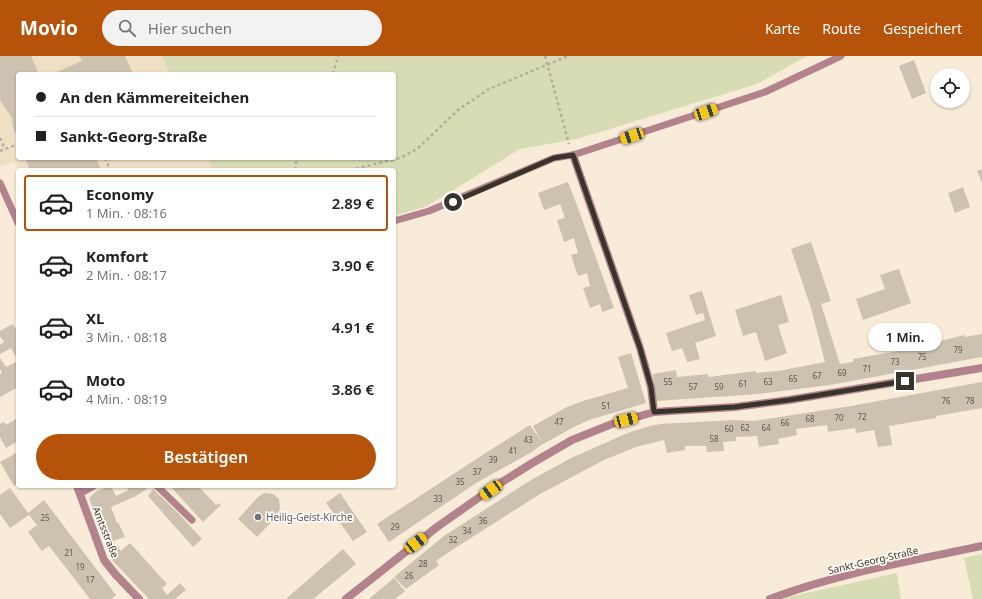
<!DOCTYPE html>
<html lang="de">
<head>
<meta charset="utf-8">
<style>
  :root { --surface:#fff; --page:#f2f2f2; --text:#202124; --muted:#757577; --line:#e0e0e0; --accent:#b45309 }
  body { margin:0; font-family:"Noto Sans",sans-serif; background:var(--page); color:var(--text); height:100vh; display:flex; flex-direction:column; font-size:15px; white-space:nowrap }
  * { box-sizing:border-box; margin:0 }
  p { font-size:13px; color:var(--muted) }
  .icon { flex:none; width:22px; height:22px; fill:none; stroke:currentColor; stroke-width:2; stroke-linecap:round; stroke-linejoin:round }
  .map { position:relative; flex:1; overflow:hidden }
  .panel { position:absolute; left:16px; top:112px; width:380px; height:320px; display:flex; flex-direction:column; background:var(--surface); border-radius:4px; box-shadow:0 1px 3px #0004 }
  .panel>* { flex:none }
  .guide { position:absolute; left:16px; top:16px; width:380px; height:88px; border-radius:4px; box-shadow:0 1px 3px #0004; display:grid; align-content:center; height:88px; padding:0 20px; background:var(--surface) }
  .fabs { position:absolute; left:930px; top:12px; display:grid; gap:8px }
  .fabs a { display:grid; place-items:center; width:40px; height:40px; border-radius:50%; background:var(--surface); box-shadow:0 1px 3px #0004; font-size:20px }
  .end { position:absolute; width:18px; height:18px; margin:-9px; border:5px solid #38342c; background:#fff; box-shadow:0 0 0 2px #fff }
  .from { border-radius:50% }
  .bubble { position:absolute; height:28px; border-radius:14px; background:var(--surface); box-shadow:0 1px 3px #0004; font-size:13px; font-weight:600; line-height:28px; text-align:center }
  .car { position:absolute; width:12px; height:24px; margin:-12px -6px; border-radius:5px; box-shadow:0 0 3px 1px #0007; background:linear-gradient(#f5c518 24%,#345 0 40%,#f5c518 0 76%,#345 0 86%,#f5c518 0) }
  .guide b { display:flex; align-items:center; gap:14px; height:38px; font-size:15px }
  .guide b+b { border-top:1px solid var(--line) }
  .guide i { width:10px; height:10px; background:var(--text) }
  ul { padding:7px 0 0; list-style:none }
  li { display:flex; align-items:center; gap:12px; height:56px; margin:0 8px 6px; padding:0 12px; border:2px solid transparent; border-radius:4px }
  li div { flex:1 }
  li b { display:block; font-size:15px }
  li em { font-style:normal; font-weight:600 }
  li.on { border-color:var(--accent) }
  li>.icon { width:36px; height:36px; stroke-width:1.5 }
  .cta { display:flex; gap:8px; margin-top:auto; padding:8px 20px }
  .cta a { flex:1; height:46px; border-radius:24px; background:var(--accent); color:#fff; font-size:16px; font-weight:600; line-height:46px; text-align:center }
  header { display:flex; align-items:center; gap:24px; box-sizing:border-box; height:56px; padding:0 20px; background:var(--accent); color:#fff }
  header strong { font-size:19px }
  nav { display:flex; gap:22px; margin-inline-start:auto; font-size:14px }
  .search { width:280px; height:36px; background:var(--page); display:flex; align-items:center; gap:10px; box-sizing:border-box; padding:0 14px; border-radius:22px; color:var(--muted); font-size:15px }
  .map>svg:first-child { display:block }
</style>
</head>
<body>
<header>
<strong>Movio</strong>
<div class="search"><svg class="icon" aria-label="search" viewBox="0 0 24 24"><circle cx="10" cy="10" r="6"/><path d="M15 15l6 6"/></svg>Hier suchen</div>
<nav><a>Karte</a><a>Route</a><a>Gespeichert</a></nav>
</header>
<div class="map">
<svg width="982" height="543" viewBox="0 0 982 543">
  <rect width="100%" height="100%" fill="#f8ebd8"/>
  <path fill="#efdfc5" d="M0,0H162L170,18H18V102H208L213,114L18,115L14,106L0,111Z"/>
  <g fill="#d7dcb4">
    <path d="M162,0H807L757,28L577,83L520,93L427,150L394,160V114H213L208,102H394V18H170Z"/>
    <path d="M982,498V543H973L964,502Z"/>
    <path d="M897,517L901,543H784L789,541Z"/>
  </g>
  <g fill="#cdc1af">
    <path d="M0,0H31L39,18H18V76H14L12,62L0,44Z"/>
    <path d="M79,0H125L133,18H52L82,5Z"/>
    <path d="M914,4L926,37L912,43L899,10Z"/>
    <path d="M25,102H96L101,114H30Z"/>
    <path d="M982,113V127L977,115Z"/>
    <path d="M568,126L578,152L614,252L602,256L600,248L590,252L583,232L590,230L587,217L578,220L571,199L578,197L574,182L564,186L557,164L565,162L560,148L544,154L538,137Z"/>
    <path d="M963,131L970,151L955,157L948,137Z"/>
    <path d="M811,186L831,245L821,248L840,308L853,306V303L909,293L964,279L965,281L982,278V301L830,329L759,338L656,345L653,318L676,314L677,321L708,318V321L756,315V317L778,315L825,306L811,252L791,193Z"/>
    <path d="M899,213L911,247L863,264L856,243L885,233L880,219Z"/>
    <path d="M702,235L716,280L695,287L700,303L687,306L682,292L672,295L666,277L705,264L703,257L696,259L689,239Z"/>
    <path d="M781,239L789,266L778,269L787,297L765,305L756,276L743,280L735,254Z"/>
    <path d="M13,268L18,277V305L11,292L0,298V289L4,286L0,280V275Z"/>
    <path d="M631,297L646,347L589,364L574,371L543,388L530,397L476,427L389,486L377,468L484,398L530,369L542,386L533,370L565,352L583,345L628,332L618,301Z"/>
    <path d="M0,302L6,311L18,305V331L0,341V319L2,317L0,313Z"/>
    <path d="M982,326V352L936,360V362L889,370L892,389L878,391L874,374L856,377L855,372L828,376L827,369L796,373L797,379L778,383L779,388L759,391L757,380L736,381V385L723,386L724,395L707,396L706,390H685V394L667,397L664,384L636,391L604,404L540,438L452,494L436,505L439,509L406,533L394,521L444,480L531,424L571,402L630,376L650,370L661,368L734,364L754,365L851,350Z"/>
    <path d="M18,362V385L6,392L0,381V368L4,366L6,369Z"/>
    <path d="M18,396V428L14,430L0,406Z"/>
    <path d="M111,430L116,440L129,434L125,430H144L147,433L136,440L111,451L117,467L118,466L125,481L113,485L121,495L130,487L167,528L162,532L167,539L180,527L186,534L175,543H149L112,504L89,442L97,435Z"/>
    <path d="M170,430H198L216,449L219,447L221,449L203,466Z"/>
    <path d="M10,432L28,457L44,444L116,539L111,543H90L49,490L42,495L28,476L37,469L29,459L10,472L0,458V439Z"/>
    <path d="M153,433L178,457L202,483L193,491L148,440Z"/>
    <path d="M264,437L273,438L279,443L280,452L278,459L257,481L238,463L258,441Z"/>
    <path d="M340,437L367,476L353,485L326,447Z"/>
    <path d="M343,493L356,508L313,543H286Z"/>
    <path d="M394,522L405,535L395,543H369Z"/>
  </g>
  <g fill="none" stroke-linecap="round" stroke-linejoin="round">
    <g stroke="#b7ad9e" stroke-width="2.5" stroke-dasharray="3 3" stroke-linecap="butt">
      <path d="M545,0L569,88"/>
      <path d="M333,18L338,0"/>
      <path d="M0,82L5,93"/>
      <path d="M0,95L18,88"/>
      <path d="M105,102L110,114"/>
      <path d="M295,114L297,102"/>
      <path d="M350,114L400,102L417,93L458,54L489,33L568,0"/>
    </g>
    <g stroke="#b3838d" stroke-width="7">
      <path d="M0,127L18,167"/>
      <path d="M394,165L429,155L554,102L573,99L765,36L841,0"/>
      <path d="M157,430L192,464"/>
    </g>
    <g stroke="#b3838d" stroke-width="8">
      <path d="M573,99L640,292L651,331L654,356"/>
      <path d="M77,430L104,504L116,519L139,543"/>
      <path d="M80,437L93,430"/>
      <path d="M346,543L437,471L491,433L534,406L572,384L612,368L654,356L735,351L789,344L982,312"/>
      <path d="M770,543C838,517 911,505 982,490"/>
    </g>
  </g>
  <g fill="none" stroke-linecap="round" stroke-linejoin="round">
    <path stroke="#38342c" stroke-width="5" d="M453,146L554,102L573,99L640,292L651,331L654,356L735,351L789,344L905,325"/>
  </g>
  <circle fill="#6b7280" stroke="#fffaf2" stroke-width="1.5" cx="258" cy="461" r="4"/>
  <g text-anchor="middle" stroke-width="3.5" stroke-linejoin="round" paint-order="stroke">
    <g font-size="8" fill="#5d574d">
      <text x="958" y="297">79</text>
      <text x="922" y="304">75</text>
      <text x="895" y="309">73</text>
      <text x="867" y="316">71</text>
      <text x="842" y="320">69</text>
      <text x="817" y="323">67</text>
      <text x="793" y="326">65</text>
      <text x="668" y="329">55</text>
      <text x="768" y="329">63</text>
      <text x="743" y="331">61</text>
      <text x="693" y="334">57</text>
      <text x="719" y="334">59</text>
      <text x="946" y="348">76</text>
      <text x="970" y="348">78</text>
      <text x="606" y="353">51</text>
      <text x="862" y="364">72</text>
      <text x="839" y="365">70</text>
      <text x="810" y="366">68</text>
      <text x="559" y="369">47</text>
      <text x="785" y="370">66</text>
      <text x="745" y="375">62</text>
      <text x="766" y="375">64</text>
      <text x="729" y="376">60</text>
      <text x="714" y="386">58</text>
      <text x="528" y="387">43</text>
      <text x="513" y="398">41</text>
      <text x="493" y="407">39</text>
      <text x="477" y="419">37</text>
      <text x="460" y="429">35</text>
      <text x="438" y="446">33</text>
      <text x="45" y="465">25</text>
      <text x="483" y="468">36</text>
      <text x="395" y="474">29</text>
      <text x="467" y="478">34</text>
      <text x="453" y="487">32</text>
      <text x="69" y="500">21</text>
      <text x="423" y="511">28</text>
      <text x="80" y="514">19</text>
      <text x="409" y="523">26</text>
      <text x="90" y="527">17</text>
    </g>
    <g font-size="10" fill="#5b616d" stroke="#fffaf2" text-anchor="start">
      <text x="266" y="465">Heilig-Geist-Kirche</text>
    </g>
    <g font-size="10" fill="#38342c" stroke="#fffaf2">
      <text transform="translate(106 476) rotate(68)" y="4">Amtsstraße</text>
      <text transform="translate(873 504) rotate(-13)" y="4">Sankt-Georg-Straße</text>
    </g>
  </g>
</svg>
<div class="fabs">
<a><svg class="icon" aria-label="locate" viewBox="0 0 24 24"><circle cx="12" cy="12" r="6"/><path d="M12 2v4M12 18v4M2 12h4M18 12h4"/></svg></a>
</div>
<i class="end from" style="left:453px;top:146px"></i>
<i class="end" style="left:905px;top:325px"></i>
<div class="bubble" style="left:868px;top:267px;width:74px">1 Min.</div>
<i class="car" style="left:706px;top:56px;rotate:71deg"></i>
<i class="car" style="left:632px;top:80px;rotate:252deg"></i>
<i class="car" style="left:626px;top:364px;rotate:75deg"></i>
<i class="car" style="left:491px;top:434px;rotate:235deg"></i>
<i class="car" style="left:416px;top:487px;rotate:52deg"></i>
<div class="guide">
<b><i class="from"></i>An den Kämmereiteichen</b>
<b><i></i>Sankt-Georg-Straße</b>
</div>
<section class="panel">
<ul>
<li class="on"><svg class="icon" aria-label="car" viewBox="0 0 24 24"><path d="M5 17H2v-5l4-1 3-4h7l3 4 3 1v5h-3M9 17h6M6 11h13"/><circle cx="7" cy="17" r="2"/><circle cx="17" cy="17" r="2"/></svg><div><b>Economy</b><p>1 Min. · 08:16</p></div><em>2.89 €</em></li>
<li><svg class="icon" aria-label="car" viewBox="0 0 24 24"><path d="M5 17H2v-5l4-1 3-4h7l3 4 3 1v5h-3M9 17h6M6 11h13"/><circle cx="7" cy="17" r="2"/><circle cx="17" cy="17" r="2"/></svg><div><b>Komfort</b><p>2 Min. · 08:17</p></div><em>3.90 €</em></li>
<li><svg class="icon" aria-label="car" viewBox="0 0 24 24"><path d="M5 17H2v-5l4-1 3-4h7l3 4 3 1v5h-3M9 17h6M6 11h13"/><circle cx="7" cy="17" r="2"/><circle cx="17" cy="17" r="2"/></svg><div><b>XL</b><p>3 Min. · 08:18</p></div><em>4.91 €</em></li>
<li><svg class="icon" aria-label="car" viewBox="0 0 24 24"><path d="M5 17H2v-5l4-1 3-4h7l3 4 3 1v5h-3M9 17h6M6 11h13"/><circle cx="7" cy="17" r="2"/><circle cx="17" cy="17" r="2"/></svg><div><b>Moto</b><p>4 Min. · 08:19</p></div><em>3.86 €</em></li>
</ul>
<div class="cta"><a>Bestätigen</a></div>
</section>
</div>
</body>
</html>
